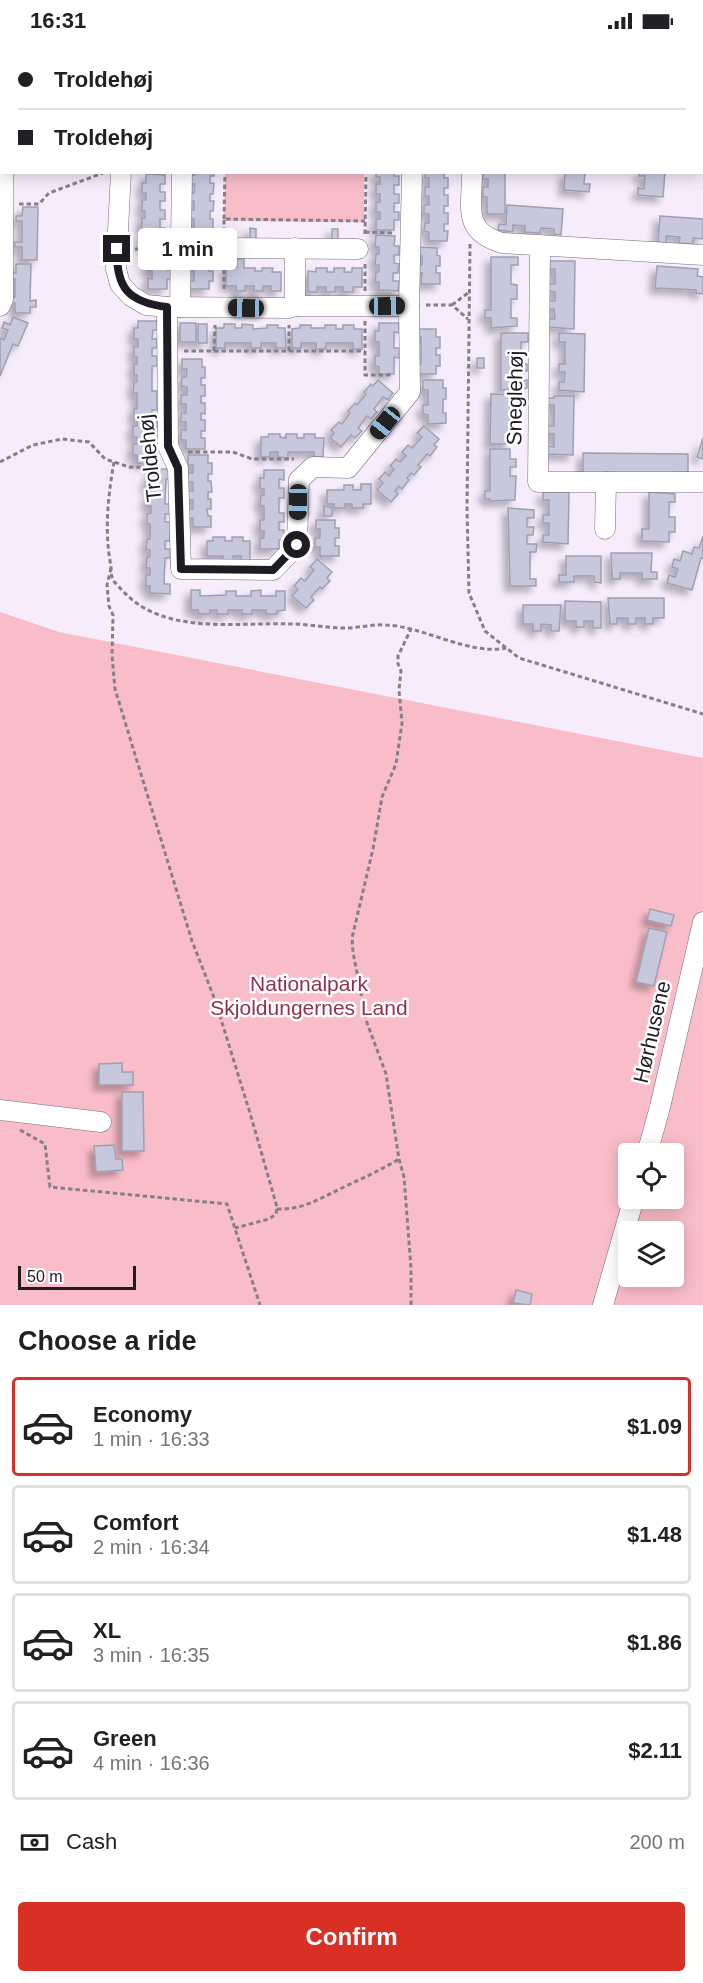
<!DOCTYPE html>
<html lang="en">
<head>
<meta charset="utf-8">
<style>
  :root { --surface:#fff; --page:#f6f6f6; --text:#202124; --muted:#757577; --line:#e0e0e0; --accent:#d93025 }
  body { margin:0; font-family:Arial,sans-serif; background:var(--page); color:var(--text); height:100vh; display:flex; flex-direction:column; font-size:22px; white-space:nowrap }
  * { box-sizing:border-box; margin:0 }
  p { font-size:20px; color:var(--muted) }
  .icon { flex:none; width:33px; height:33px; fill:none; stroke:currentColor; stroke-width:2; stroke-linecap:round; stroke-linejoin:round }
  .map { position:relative; height:1263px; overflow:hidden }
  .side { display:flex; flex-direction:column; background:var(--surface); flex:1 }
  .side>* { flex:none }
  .guide { position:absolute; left:0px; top:0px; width:704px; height:132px; box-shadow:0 3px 15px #0003; display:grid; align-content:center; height:132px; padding:0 18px; background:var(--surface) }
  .controls { position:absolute; left:618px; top:1101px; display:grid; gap:12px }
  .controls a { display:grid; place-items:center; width:66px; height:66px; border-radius:6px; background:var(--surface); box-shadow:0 3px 15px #0003; font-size:30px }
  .scale { position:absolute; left:18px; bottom:15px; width:118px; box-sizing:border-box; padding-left:6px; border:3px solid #1f1b22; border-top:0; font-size:16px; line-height:21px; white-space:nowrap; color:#1f1b22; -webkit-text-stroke:4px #fefefe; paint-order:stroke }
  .end { position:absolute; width:27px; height:27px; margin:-14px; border:8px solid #1f1b22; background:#fff; box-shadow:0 0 0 3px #fff }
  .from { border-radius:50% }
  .bubble { position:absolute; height:42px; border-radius:6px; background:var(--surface); box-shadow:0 3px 15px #0003; font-size:20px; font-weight:700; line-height:42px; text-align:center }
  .car { position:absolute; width:18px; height:36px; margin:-18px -9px; border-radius:8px; box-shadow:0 0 4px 2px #0007; background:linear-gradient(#222 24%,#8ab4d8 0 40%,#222 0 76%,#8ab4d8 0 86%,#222 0) }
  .guide b { display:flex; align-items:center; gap:21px; height:57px; font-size:22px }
  .guide b+b { border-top:2px solid var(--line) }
  .guide i { width:15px; height:15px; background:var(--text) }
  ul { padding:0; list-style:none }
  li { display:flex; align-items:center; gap:18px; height:99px; margin:0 12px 9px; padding:0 6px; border:3px solid var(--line); border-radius:6px }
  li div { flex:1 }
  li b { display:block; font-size:22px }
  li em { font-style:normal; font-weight:700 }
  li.active { border-color:var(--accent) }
  li>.icon { width:54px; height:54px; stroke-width:1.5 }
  h2 { padding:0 18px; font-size:27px; line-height:72px }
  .pay { display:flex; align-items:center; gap:15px; height:66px; padding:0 18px; font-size:22px }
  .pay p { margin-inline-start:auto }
  .cta { display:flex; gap:12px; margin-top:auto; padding:12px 18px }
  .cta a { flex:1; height:69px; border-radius:6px; background:var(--accent); color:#fff; font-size:24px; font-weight:700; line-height:69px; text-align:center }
  .status { display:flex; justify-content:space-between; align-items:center; height:42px; padding:0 30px; background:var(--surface); direction:ltr }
  .status svg { height:16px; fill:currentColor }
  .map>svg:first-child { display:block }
</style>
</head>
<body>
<div class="status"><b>16:31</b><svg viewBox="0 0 49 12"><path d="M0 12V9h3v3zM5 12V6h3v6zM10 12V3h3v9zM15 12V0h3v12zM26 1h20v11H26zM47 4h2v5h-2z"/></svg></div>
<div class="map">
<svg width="703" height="1263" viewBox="0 0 703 1263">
  <defs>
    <filter id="shadow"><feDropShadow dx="-5.5" dy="5.5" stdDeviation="3" flood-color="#0004"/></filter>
  </defs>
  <rect width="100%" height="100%" fill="#f6ecfc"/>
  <g fill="#f9bdc9" fill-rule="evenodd">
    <path d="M225,131H364V180L224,179Z"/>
    <path d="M0,570L59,590L703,716V1263H0ZM628,1112H674V1156H628ZM628,1190H674V1234H628Z"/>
  </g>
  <g fill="#c8c8dd" stroke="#9f9fb3" stroke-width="1.5" filter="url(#shadow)">
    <path d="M393,0H459V2H392Z"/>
    <path d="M195,130H214V134H210V141H214L213,152H210V159H214L213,169H210V177H213V187H194V177H190V168H194V159H190V151H194L195,142H190L191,133H195Z"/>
    <path d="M376,130H394V134H399V143H394V152H399V161H394V170H399V178H394V188H376V177H380V170H376V160H380V152H376V142H380V135H376Z"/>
    <path d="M425,130H444V136H448V146H444V153H448V164H444V171H448V182H444V189H448L447,199H429V190L424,189L425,181H429V172H424V163H429V154H425V145H429V136H425Z"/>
    <path d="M483,130H505V172H487V155H483V145H488V137H483Z"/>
    <path d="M565,130H585L584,142H590L589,150L564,148Z"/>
    <path d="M639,130H665L663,155L638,153V146L644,147L645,134H639Z"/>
    <path d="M146,132L165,133V142H160V150H165V159H160V168H165V177H160V186H165V195H160V204H142V194H145V187H142V176H145V169H142V158H146V151H142V141H146Z"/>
    <path d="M507,163L563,167L561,193L554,192V187L541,186L540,191L525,190V184L513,183V190L498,188L499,182L506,183Z"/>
    <path d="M23,165H38L37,218H22V205H15V200H22V179H16V174H22Z"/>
    <path d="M660,174L703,177V197L693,196V202L679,201L680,195L666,194V201L658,200Z"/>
    <path d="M250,186L256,187V198H250Z"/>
    <rect x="332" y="187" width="6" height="12"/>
    <path d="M194,193H213V204H210V211H213V222H209V229H213V239H209V247H190V238L194,239V229H190V221H194V212L190,211V203H194Z"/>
    <path d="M376,193L395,194L394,204H399V213H394V221L399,222L398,231H393V239H399L398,249L379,248V240H375L376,230H379V223H375L376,212H379V205H375Z"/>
    <path d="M417,205L437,206V213L440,214V224H436V231H440V242H421L422,231H417V223H422V214H417Z"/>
    <path d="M152,211H172V219L167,220V228H171V238L167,237V247H148V236L152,237V229H148V219H152Z"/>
    <path d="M491,215H518V223H511V242L517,243V257H511V276H517V284L491,286V276H485V268H491Z"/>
    <path d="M237,217H244V226H255V229H262V226H273L272,230H281V249H271V244H263V249H254V244H245V249H236V244H226V225H237Z"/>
    <path d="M549,219H575L574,287L549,285V277H555L554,267H549V259H555V250L549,249V242H555V227H549Z"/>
    <path d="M16,222H31L30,259L36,258V265H30V271H15V261L8,260V255H15V237H8L9,231H16Z"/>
    <path d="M657,224L698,227L697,234L703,235V252L696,251V248L655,246Z"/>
    <path d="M316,226H327V230H334V226H345L344,230H352V226H362V245H353V250H343V245H335V250H326V245H317V250H308V229L316,230Z"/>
    <path d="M13,275L28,281L18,304L13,302L0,334V296L4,298L8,288L2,286L4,280L10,283Z"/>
    <path d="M138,279H157L158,288H153L152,297H157V306H152V314H157V324H152V349H157V368H152V376H157V385H152L151,411H157V421H137V413H133V402H137V395H133V384H137V377H134V367H137V351H133L134,340H137V333H134V322H137V315H134V304L138,305V297H134V286H138Z"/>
    <rect x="180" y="281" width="16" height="19"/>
    <path d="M379,281H399V291L394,290V306H399V316L394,315V332H379V325L375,324V314H379V300H375V289H379Z"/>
    <rect x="198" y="282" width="9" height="19"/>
    <path d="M224,282H235V286H242V282L253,283V287L267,286V283H278V286H285L286,306H276V301H261V306H251V301H225V306H216V286H224Z"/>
    <path d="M300,283H311V286H325V283H336V287H343V283H354V287H362V307H353V301H326V307H316V301H301V306H292V287L300,286Z"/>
    <path d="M416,287H436V295H440V306H436V313H440V324H436V332H416V322H421V295L416,296Z"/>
    <path d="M501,291H528V300H521V322H527V329H521V339L527,338V346L501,348Z"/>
    <path d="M559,291L585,292L584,350L559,348V340H564L565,330H559V322H565V300H559Z"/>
    <rect x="477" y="316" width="7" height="10"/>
    <path d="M182,317H202V325H205V336H201V343H205V354H201V361H205V372L201,371V378H205V389H201V396H205V407H186V398H181V388H186V380H181V371H186V362H181V353H187V345L181,344L182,335H186L187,327H182Z"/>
    <path d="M378,338L393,351L388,358L383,355L374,367L377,370L371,377L367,374L358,386L362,389L355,396L351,393L341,405L330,396L334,391L331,388L339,380L342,382L350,371L348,369L355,361L357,363L366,352L364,350L371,342L373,344Z"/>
    <path d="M423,338H443V346H446V357H443V371H446V381L428,382V373L423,372V363H428V348H423Z"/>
    <path d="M491,352L517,353V362H510V377H516V392H510V402H490Z"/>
    <path d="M554,354H574L573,413L547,412V404L554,405V392H548V384H554V363H548V356H554Z"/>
    <path d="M424,384L439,397L434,403L437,405L430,414L427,412L418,423L421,425L414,433L411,431L407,436L409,438L402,447L399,444L395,449L398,452L391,460L377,448L383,441L379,437L385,430L389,434L394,427L390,424L396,417L400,420L406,414L402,410L408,403L412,406L422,395L417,391Z"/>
    <path d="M269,392H280V395L286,396V392H297V396H304V392H315V396H324L323,415H314V410H288V416L278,415V410H270V415H261V395H268Z"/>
    <path d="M703,396V417L697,415Z"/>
    <path d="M490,407H510V417H516V425H510V434H516L515,458L490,459V457H485V449H490Z"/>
    <path d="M583,411L688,412V430L576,437V430H583Z"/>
    <path d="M188,413H208V421H212V432H208V439H211L212,450H208V457H211V467H207L208,474H211V485H193V476H188L187,467H193V458H188V449H193V440H188V431H193V423H188Z"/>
    <path d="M151,427H171V437H166L165,462H171L170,472H165V480H171L170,499H165V507H170V516H165L164,542H170V552L150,551V544H146V533H150V526H146L147,515H150V508L146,507L147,497H150V482H147V472L151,471V464H147V454H151V446L147,447V435H151Z"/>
    <path d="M264,428H284V438L279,437V446H284V456H279V471H284V480H279V488H284V498H279V507H260V496H264V489H260V478H264V464H260L261,453H264V447L260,446V436H264Z"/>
    <path d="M361,442H371V462H363V466H352V462H345V466H334V462H327V448H344V443H353V448H361Z"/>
    <path d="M543,450H569L568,502L543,500V493H549V481H543V473H549V458H543Z"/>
    <path d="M649,450L675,452V460H669V475H675V490H669V500L642,499V487H649Z"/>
    <path d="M324,464L332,466V474H324Z"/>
    <path d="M508,466L534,468V476H527V485H534L533,493H527V502H537L536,510H530V537H536V544H510Z"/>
    <path d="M316,478H335V486H339V496H335V504H339V514H320V505H315V496H320V487H316Z"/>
    <path d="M703,494V516H701L692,548L667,541L669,533L675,535L678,527L672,525L674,517L680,519L683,509L692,512L694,505L699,506Z"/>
    <path d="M213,495H225V499H232V495H243V499H250V519H241V514H233V519H223V514H207V499H213Z"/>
    <path d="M611,511H652L651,530H657V537H642V531H620V537H612Z"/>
    <path d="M566,514H601V541L594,540V534H574V540H559V533H566Z"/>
    <path d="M317,517L332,530L327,536L330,539L322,547L320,545L311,555L314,558L306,566L292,554L298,547L294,544L301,536L305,539L314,528L310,525Z"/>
    <path d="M191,548H200V554L226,553V549H236V554H251V549L261,548V554H276V549H285V568L277,569V572H266V568H252V572H242V568H228V572H217V568H210V572H199L198,568H191Z"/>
    <path d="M608,556H664V576H653V582H645V576H636V582H628V576H617V582H610Z"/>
    <path d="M565,559L601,560V586H593V579H584V585H576V579H565Z"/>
    <path d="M523,563H561L559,589H551V583L541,582V589H533V582H523Z"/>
    <path d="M650,867L674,873L671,884L647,878Z"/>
    <path d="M649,886L667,890L654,944L636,940Z"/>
    <path d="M122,1021V1030H133V1043H99V1022Z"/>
    <path d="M122,1050H143L144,1109H122Z"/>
    <path d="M114,1103L116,1117H122L123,1128L96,1130L94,1104Z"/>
    <path d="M516,1248L532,1252L530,1263L513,1261Z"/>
  </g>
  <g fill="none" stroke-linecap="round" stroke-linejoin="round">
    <defs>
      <g id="street">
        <path d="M60,0V2"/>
        <path d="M124,0L125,2"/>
        <path d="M365,0L366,2"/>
        <path d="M476,2V0"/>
        <path d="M121,130L116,227L120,242L131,254L146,263L167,265L289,266L295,264H409"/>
        <path d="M472,130C472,166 462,189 502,201L703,213"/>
        <path d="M540,203L538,440H703"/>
        <path d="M229,206L358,207"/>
        <path d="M295,206V264"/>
        <path d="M0,264L3,257V130"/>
        <path d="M167,265L168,404L178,426L181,527L273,528L297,503L299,438L313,425L348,426L410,350L409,264L412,130"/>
        <path d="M180,265L182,130"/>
        <path d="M605,487L606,440"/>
        <path d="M0,1068L101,1080"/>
        <path d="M647,1112L660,1065L703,880"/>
        <path d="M603,1263L634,1156"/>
      </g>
    </defs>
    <use href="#street" stroke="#776c7d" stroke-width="21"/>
    <g stroke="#867f8a" stroke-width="3" stroke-dasharray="4.5 3" stroke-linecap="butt">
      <path d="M302,0V2"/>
      <path d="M250,2V0"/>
      <path d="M702,110H703"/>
      <path d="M19,162H39L49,151L103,131"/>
      <path d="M224,177L225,130"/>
      <path d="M199,189H222"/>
      <path d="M224,190V177L365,179"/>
      <path d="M365,190L394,191"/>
      <path d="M365,192L366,130"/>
      <path d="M470,202L467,468L469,551L485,589L519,616L703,672"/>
      <path d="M135,207H164"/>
      <path d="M224,220V250"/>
      <path d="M365,249V222"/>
      <path d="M426,263H452L468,277"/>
      <path d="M452,263L468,251"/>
      <path d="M365,279V333H392"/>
      <path d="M184,309H365"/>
      <path d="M214,309L215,283"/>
      <path d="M289,309V283"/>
      <path d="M188,410H233L252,417H294"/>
      <path d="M0,420L33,403L62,397L89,400L105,417L129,425L159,426"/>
      <path d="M114,420C108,454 104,490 111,524C111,528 111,534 113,538C115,541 119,545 122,548C163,594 235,580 290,582C309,582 327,586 345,586C359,586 372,582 386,583C422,584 471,614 506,606"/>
      <path d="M111,526L107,543L109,564L113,573L112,613L115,647L192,899L215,958L250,1071L277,1165L276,1172L269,1177L235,1186"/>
      <path d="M20,1088L45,1102L50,1145L227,1162L260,1263"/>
      <path d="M277,1167C303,1168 321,1156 344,1145C363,1136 381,1128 399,1117"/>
      <path d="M411,1263V1226L404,1135L399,1117L386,1032L366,978L353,910L352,896L373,807L382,755L396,722L402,681L399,648L401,629L398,622V614L411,587"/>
    </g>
    <use href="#street" stroke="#fff" stroke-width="20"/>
  </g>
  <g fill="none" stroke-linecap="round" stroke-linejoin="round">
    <path stroke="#1f1b22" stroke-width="8" d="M117,207C116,246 128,260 167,265L168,404L178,426L181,527L273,528L297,503"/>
  </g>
  <g text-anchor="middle" stroke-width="5" stroke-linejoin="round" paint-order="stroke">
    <g font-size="21" fill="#1f1b22" stroke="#fefefe">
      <text transform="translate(515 356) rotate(-89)" y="7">Sneglehøj</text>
      <text transform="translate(150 416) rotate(-96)" y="7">Troldehøj</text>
      <text transform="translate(652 990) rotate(-77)" y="7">Hørhusene</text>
    </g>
    <g font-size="21" fill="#90314e" stroke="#fefefe">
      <text x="309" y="949">Nationalpark<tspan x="309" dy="24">Skjoldungernes Land</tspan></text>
    </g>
  </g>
</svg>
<div class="controls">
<a><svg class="icon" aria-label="locate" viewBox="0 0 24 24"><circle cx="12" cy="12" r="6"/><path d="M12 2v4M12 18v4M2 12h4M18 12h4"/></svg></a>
<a><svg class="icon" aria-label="layers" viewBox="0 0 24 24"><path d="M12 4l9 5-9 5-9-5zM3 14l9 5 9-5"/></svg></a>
</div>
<div class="scale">50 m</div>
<i class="end from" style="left:297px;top:503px"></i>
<i class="end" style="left:117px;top:207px"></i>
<div class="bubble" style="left:138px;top:186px;width:99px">1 min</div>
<i class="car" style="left:387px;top:264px;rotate:89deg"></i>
<i class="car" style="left:246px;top:266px;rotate:271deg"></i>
<i class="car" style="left:385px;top:381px;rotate:219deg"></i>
<i class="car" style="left:298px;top:460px;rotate:181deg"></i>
<div class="guide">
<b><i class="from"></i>Troldehøj</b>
<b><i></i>Troldehøj</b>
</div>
</div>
<section class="side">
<h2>Choose a ride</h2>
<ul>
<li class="active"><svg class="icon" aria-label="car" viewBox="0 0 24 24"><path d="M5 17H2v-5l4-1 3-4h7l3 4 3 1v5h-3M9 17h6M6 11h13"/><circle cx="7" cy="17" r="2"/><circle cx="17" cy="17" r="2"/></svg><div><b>Economy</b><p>1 min · 16:33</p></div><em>$1.09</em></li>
<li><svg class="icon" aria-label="car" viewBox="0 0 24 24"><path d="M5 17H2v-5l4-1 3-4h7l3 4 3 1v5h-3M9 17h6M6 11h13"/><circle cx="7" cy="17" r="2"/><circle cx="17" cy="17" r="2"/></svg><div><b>Comfort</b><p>2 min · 16:34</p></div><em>$1.48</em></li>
<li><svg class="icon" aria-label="car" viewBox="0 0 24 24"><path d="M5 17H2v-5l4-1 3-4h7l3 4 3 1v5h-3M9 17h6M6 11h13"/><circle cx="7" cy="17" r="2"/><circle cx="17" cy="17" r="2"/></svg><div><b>XL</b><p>3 min · 16:35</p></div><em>$1.86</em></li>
<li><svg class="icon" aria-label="car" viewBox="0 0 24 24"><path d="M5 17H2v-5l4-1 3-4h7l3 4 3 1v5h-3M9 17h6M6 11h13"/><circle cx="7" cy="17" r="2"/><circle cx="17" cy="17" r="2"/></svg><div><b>Green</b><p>4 min · 16:36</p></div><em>$2.11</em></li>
</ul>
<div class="pay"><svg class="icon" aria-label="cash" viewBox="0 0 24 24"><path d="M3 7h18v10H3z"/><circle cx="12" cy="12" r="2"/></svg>Cash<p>200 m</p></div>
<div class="cta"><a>Confirm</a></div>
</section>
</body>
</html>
